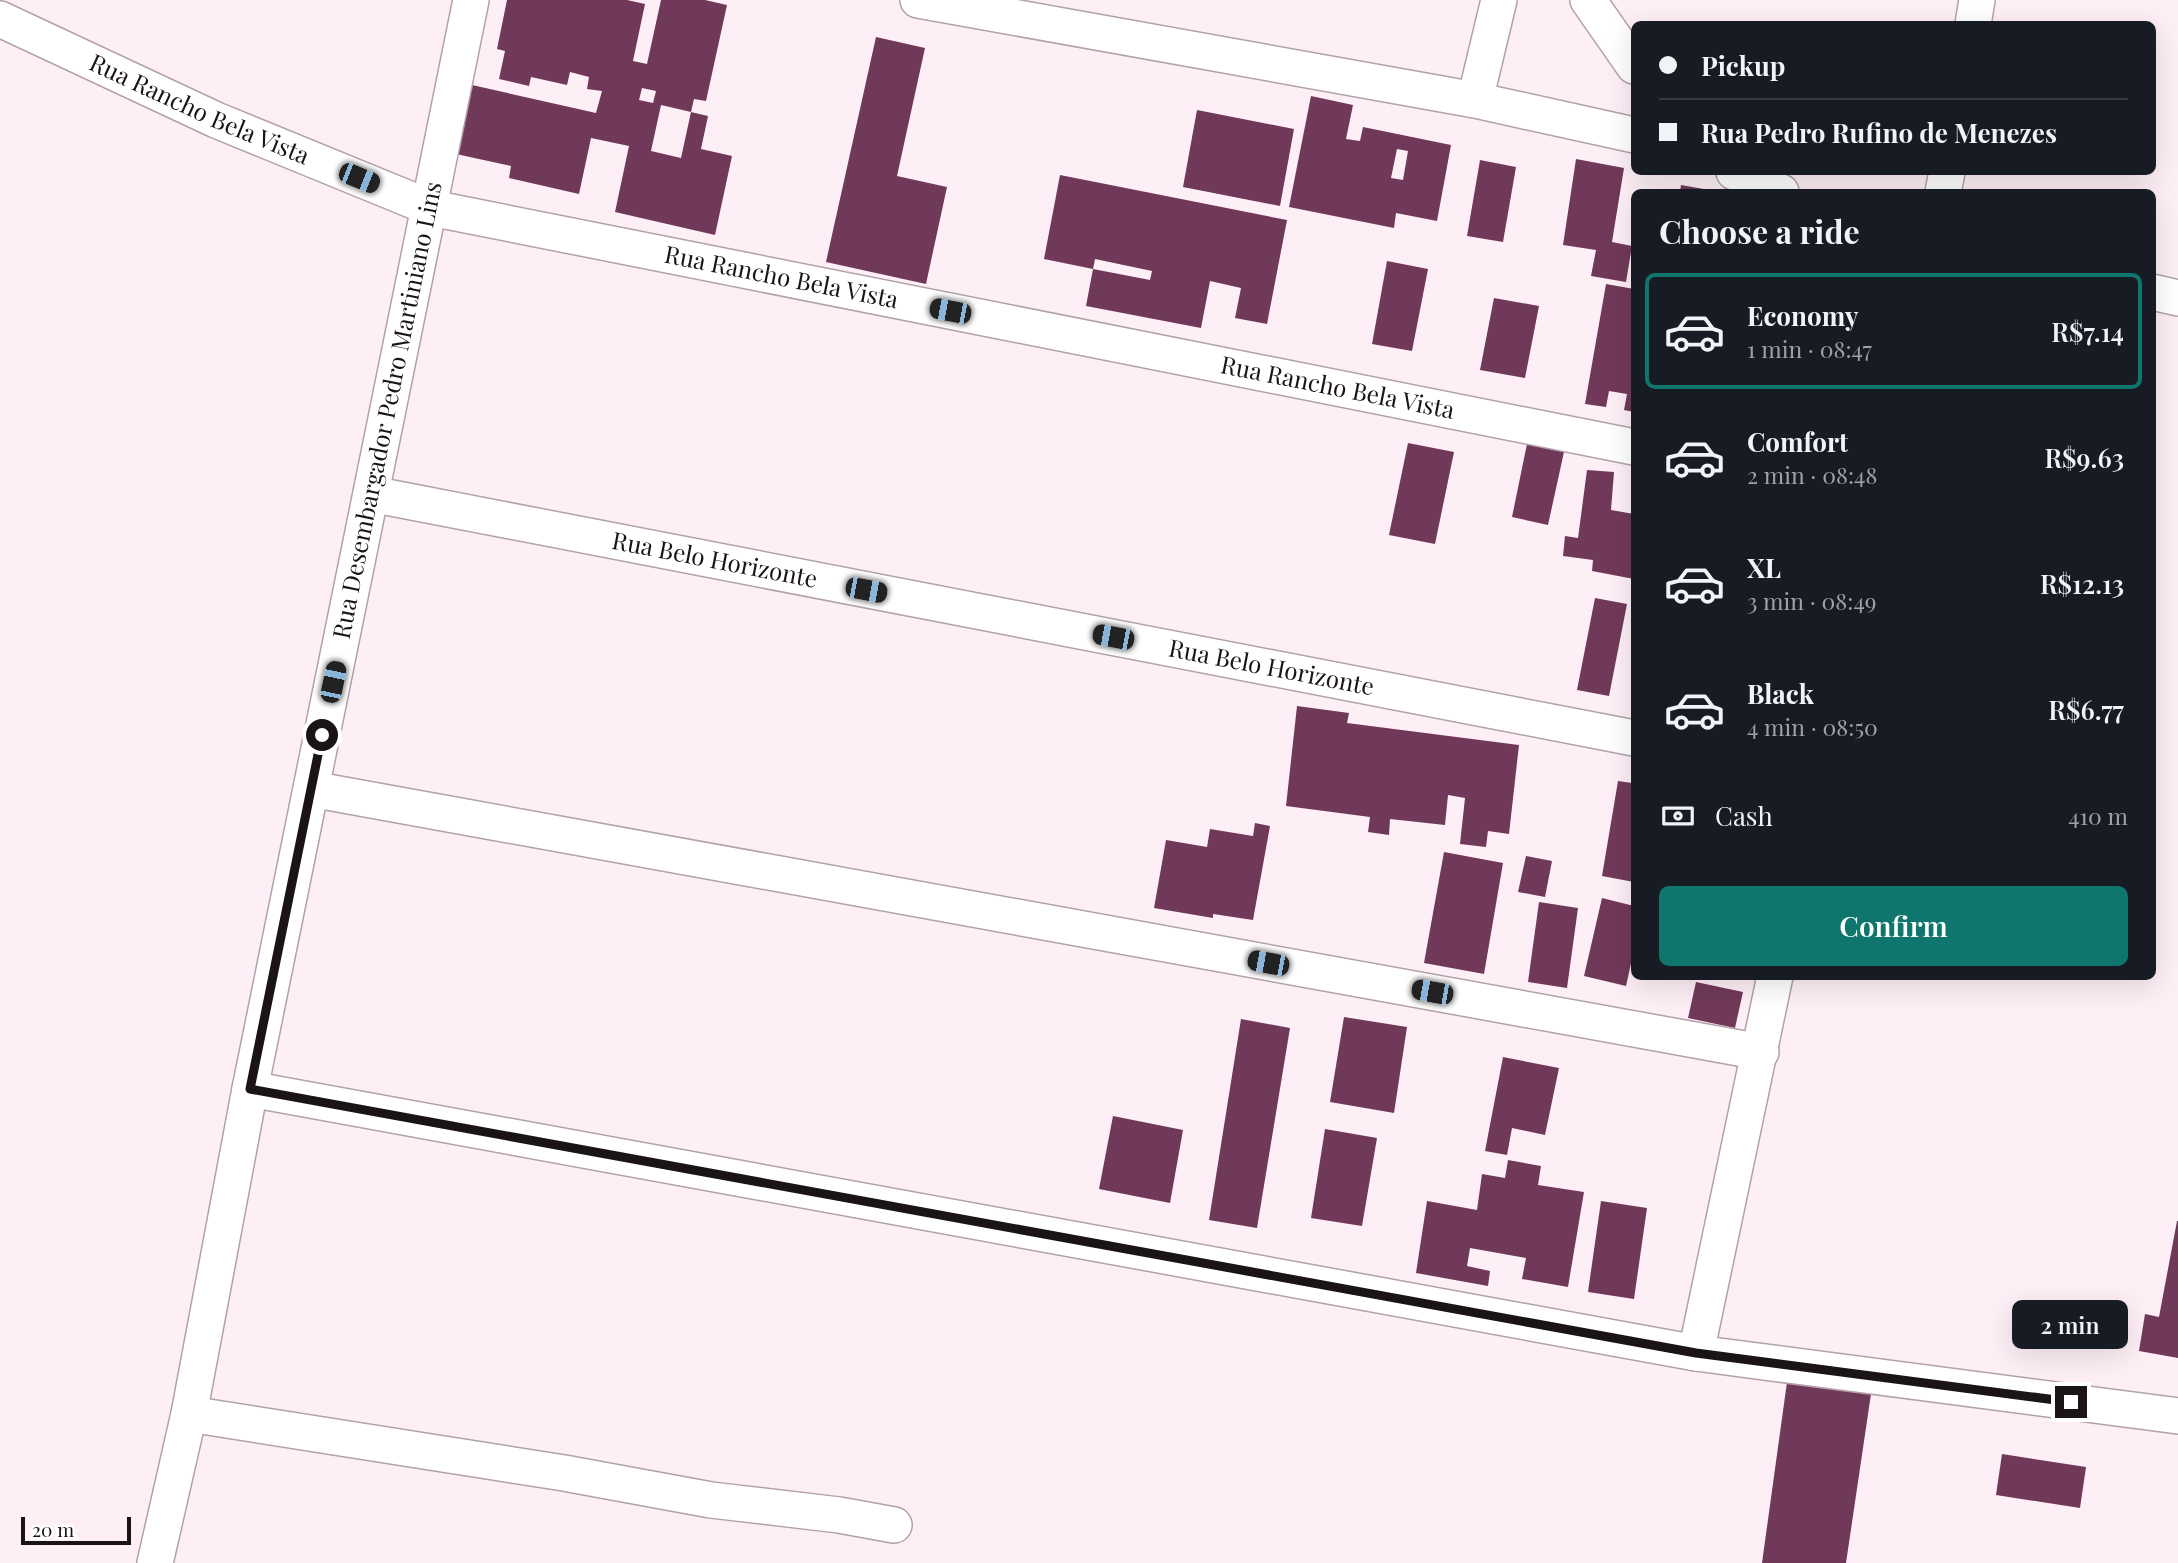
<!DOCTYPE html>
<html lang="en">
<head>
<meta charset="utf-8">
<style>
  :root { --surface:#171b24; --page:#20242c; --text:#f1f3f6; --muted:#9ea1a6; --line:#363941; --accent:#0f766e }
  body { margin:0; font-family:"Playfair Display",serif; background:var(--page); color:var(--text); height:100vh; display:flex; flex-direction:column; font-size:26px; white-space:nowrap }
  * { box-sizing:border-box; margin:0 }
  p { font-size:23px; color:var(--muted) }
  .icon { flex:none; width:38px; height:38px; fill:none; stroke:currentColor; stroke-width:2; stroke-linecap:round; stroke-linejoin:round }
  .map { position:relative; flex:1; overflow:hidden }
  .drawer { position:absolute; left:1631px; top:189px; width:525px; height:791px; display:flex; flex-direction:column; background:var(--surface); border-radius:10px; box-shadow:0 7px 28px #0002 }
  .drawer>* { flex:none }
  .banner { position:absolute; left:1631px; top:21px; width:525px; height:154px; border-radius:10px; box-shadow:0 7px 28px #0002; display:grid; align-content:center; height:154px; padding:0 28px; background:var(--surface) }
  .scale { position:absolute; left:21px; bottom:18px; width:110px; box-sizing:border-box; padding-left:7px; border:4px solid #1a1317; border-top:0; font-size:19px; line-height:24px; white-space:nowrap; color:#1a1317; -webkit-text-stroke:5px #fff; paint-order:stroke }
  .end { position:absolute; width:32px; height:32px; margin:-16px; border:9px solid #1a1317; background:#fff; box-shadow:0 0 0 4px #fff }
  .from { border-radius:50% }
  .bubble { position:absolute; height:49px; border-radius:10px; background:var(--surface); box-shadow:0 7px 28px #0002; font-size:23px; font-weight:600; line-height:49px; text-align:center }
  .car { position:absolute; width:21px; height:42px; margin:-21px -10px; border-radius:9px; box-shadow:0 0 5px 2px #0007; background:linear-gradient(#222 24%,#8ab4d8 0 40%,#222 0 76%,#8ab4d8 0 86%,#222 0) }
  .banner b { display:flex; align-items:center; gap:24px; height:66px; font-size:26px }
  .banner b+b { border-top:2px solid var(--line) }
  .banner i { width:18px; height:18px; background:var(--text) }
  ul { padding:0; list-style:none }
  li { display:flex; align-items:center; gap:21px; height:116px; margin:0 14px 10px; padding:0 14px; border:4px solid transparent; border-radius:10px }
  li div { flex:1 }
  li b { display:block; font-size:26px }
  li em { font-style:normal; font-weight:600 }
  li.selected { border-color:var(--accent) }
  li>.icon { width:63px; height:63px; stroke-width:1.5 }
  h2 { padding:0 28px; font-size:32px; line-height:84px }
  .pay { display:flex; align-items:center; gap:18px; height:77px; padding:0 28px; font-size:26px }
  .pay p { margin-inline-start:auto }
  .cta { display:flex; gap:14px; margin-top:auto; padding:14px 28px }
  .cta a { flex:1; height:80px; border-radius:10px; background:var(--accent); color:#fff; font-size:28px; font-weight:600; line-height:80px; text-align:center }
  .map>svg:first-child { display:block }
</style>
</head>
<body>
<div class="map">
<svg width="2178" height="1563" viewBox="0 0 2178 1563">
  <rect width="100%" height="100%" fill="#feeff6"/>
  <g fill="#713959" fill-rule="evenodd">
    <path d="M507,0H627L645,4L633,61L647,64L661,0H705L727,5L706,101L694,99L691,112L708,116L701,149L732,156L715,235L615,212L629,146L591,138L579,194L509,178L511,166L456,154L472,85L596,113L602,91L587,89L589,77L570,72L567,85L531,77L529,86L499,79L505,51L497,49ZM642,88L656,91L653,103L639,100ZM661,105L691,112L681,158L651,151Z"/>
    <path d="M876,37L925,48L897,176L947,187L926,284L826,262Z"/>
    <path d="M1311,96L1353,105L1346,139L1360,141L1363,127L1451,145L1437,221L1396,213L1394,228L1289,207ZM1397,149L1408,151L1403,180L1391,178Z"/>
    <path d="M1197,110L1294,129L1280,206L1183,187Z"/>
    <path d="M1576,159L1624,168L1612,242L1632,246L1626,282L1591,276L1596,250L1563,245Z"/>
    <path d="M1480,160L1516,167L1503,242L1467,236Z"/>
    <path d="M1060,175L1287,220L1267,324L1235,318L1241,288L1210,281L1201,328L1086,306L1093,269L1150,280L1152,271L1095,259L1093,269L1044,259Z"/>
    <path d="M1681,185L1715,191V192H1680Z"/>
    <path d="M1387,261L1428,269L1412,351L1372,344Z"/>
    <path d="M1606,284L1634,289V412L1624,410L1627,394L1609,391L1606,407L1585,404Z"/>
    <path d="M1494,298L1539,306L1525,378L1480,370Z"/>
    <path d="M1408,443L1454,452L1435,544L1389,535Z"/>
    <path d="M1527,444L1564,452L1548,525L1512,517Z"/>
    <path d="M1587,470L1614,472L1611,510L1634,514V579L1592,571L1593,560L1563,556L1565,536L1578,538Z"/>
    <path d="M1595,598L1627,604L1609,696L1577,690Z"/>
    <path d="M1297,706L1349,713L1347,723L1519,745L1509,834L1488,831L1486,847L1460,844L1465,798L1448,795L1445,825L1390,819L1389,835L1368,832L1370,817L1286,806Z"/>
    <path d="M1633,777L1634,778V882L1602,876L1618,781L1632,783Z"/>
    <path d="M1255,823L1270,826L1253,920L1213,914V918L1154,908L1166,840L1207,847L1210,829L1253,836Z"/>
    <path d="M1444,852L1503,863L1484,974L1424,963Z"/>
    <path d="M1526,856L1552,861L1545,897L1518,892Z"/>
    <path d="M1602,898L1634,906V950L1626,986L1584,976Z"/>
    <path d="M1539,902L1578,908L1567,988L1528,982Z"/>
    <path d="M1696,982L1743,992L1735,1028L1688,1018Z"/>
    <path d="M1344,1017L1407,1027L1394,1113L1330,1102Z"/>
    <path d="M1241,1019L1290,1028L1257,1228L1209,1220Z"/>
    <path d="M1503,1057L1559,1068L1545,1135L1512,1128L1507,1155L1485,1151Z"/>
    <path d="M1113,1116L1183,1130L1170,1203L1099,1189Z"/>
    <path d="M1325,1129L1377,1138L1362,1226L1311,1218Z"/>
    <path d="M1508,1160L1541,1166L1538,1185L1584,1192L1568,1287L1522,1279L1526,1258L1470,1248L1467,1266L1490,1271L1488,1286L1416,1273L1427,1201L1477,1210L1482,1174L1505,1178Z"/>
    <path d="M1601,1201L1647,1208L1634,1299L1588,1292Z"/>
    <path d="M2177,1221H2178V1358L2139,1351L2145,1314L2159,1317Z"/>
    <path d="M1787,1382L1871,1394L1846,1563H1762Z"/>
    <path d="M2002,1454L2086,1467L2080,1508L1996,1495Z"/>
  </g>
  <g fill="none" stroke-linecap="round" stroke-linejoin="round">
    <defs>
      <g id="minor">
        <path d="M918,0L1475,100L1634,135"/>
        <path d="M1588,0L1634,66"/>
        <path id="s1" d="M0,19L216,120L431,208L1634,447"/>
        <path d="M1973,24L1977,0"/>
        <path d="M1475,100L1499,0"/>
        <path d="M1734,172L1781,192"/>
        <path d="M1943,192L1947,172"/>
        <path d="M2152,292L2178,298"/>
        <path id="s2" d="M371,494L1634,738"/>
        <path d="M311,789L1761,1052"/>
        <path d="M250,1089L1696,1353L2178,1416"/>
        <path d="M1696,1353L1775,976"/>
        <path d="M189,1414L564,1473L711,1500L839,1515L894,1525"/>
        <path id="s3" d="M155,1563L189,1414L250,1089L471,0"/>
      </g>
    </defs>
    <use href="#minor" stroke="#b3a1aa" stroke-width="38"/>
    <use href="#minor" stroke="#fff" stroke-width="35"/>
  </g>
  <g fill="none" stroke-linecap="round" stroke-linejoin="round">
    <path stroke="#1a1317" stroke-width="9" d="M322,735L250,1089L1696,1353L2071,1402"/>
  </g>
  <g text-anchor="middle" stroke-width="7" stroke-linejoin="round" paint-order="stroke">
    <g font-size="24" fill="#1a1317" stroke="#fff">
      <text dy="8" stroke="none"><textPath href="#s1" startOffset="219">Rua Rancho Bela Vista</textPath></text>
      <text dy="8" stroke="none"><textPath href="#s1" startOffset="828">Rua Rancho Bela Vista</textPath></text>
      <text dy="8" stroke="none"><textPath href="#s1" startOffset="1395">Rua Rancho Bela Vista</textPath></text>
      <text dy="8" stroke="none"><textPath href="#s3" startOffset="1176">Rua Desembargador Pedro Martiniano Lins</textPath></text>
      <text dy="8" stroke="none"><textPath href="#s2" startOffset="350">Rua Belo Horizonte</textPath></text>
      <text dy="8" stroke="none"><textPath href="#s2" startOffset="917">Rua Belo Horizonte</textPath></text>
    </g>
  </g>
</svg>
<div class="scale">20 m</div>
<i class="end from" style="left:322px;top:735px"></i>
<i class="end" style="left:2071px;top:1402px"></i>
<div class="bubble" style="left:2012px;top:1300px;width:116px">2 min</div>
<i class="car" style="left:359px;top:178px;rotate:112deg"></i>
<i class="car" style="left:950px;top:311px;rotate:281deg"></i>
<i class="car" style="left:866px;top:590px;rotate:101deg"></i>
<i class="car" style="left:1113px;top:637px;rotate:281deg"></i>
<i class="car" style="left:333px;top:682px;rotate:12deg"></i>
<i class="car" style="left:1268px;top:963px;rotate:281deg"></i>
<i class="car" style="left:1432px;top:992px;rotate:280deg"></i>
<div class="banner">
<b><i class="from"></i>Pickup</b>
<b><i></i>Rua Pedro Rufino de Menezes</b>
</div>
<section class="drawer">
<h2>Choose a ride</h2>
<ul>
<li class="selected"><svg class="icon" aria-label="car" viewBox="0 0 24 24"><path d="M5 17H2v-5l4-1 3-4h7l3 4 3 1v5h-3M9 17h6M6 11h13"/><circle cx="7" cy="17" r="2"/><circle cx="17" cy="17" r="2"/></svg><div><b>Economy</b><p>1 min · 08:47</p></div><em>R$7.14</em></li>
<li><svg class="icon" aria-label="car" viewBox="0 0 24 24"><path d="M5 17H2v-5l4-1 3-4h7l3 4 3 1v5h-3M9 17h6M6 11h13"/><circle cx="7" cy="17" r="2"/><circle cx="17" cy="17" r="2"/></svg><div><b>Comfort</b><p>2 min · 08:48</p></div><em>R$9.63</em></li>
<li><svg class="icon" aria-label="car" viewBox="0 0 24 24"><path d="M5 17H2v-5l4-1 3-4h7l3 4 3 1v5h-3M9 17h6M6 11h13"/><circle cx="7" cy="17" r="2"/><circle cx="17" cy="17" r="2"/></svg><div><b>XL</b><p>3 min · 08:49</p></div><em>R$12.13</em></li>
<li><svg class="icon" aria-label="car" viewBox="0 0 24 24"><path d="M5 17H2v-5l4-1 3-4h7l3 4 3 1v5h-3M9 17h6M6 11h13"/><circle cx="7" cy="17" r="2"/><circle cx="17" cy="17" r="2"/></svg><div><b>Black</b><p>4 min · 08:50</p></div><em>R$6.77</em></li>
</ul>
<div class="pay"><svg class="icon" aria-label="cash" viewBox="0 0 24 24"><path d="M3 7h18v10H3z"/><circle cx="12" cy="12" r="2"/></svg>Cash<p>410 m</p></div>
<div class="cta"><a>Confirm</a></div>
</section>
</div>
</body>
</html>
